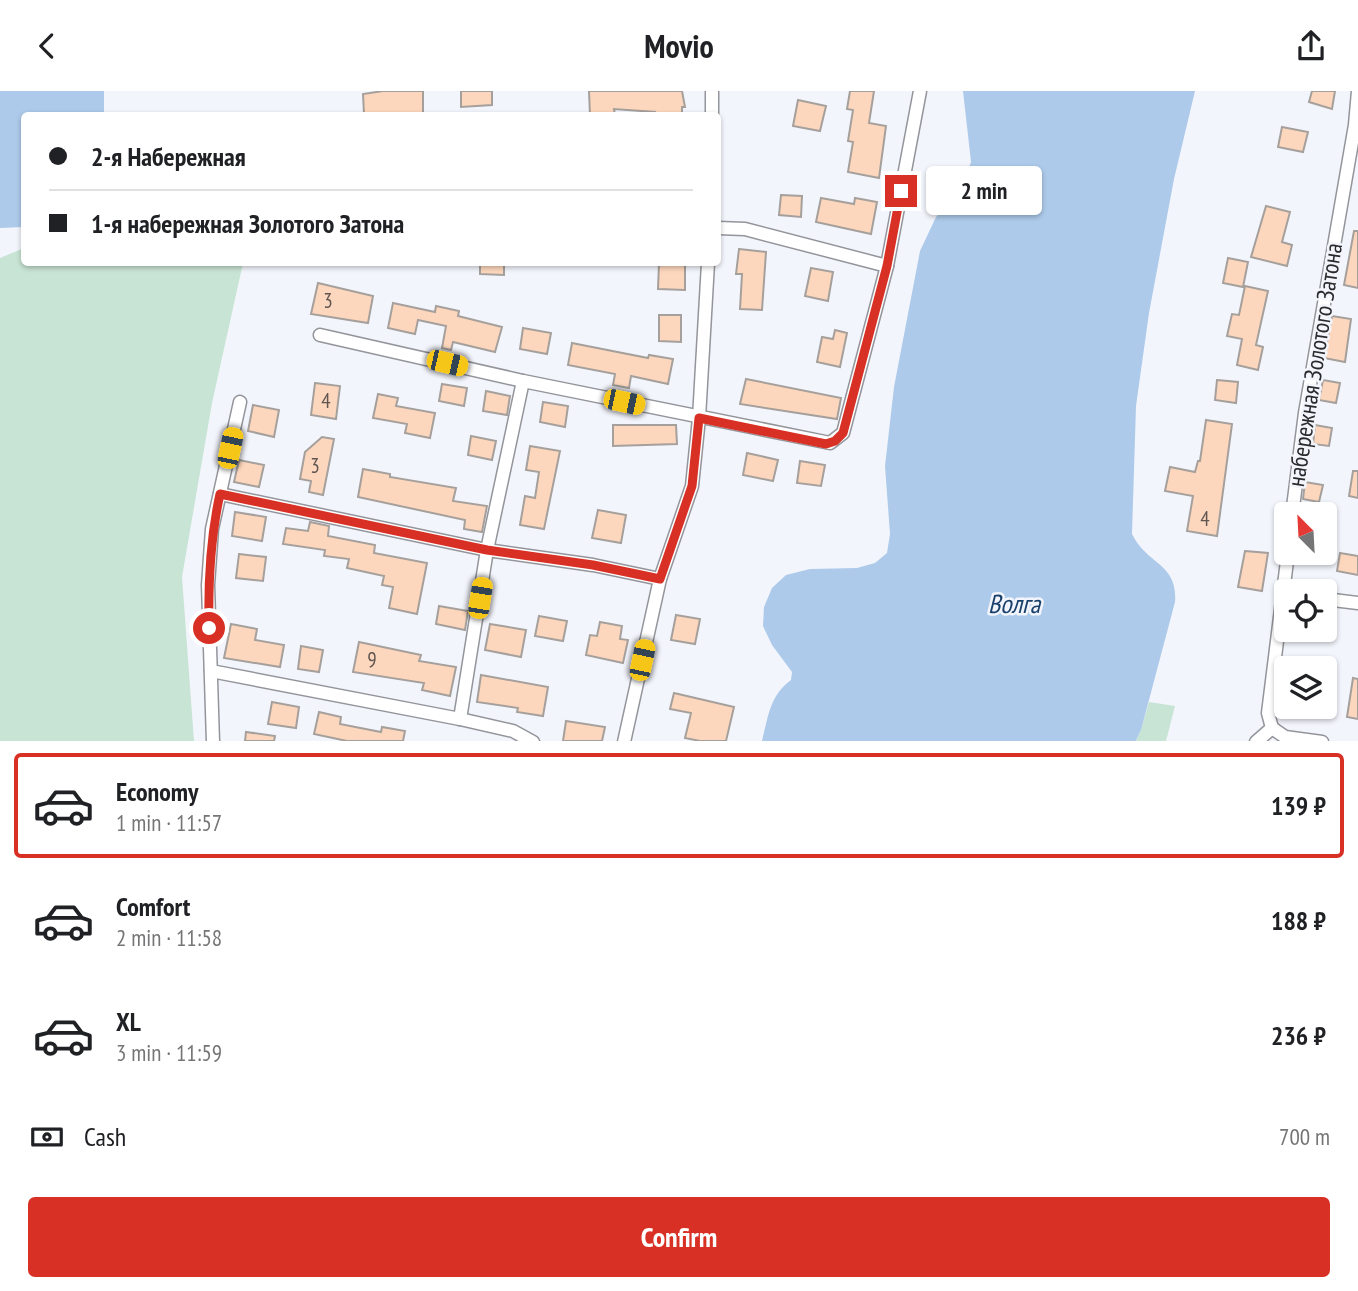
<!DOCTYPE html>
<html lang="en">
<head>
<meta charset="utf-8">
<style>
  :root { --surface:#fff; --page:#f2f2f2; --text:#202124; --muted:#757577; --line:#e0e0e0; --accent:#d93025 }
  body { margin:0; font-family:"PT Sans Narrow",sans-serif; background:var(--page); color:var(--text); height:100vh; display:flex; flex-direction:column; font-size:26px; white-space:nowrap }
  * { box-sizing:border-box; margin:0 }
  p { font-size:23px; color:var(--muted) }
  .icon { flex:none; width:38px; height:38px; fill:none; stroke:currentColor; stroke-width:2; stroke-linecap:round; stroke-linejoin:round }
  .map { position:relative; height:650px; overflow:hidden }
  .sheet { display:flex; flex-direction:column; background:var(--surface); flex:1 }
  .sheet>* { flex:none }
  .hud { position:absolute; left:21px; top:21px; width:700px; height:154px; border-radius:7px; box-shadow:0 2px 5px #0004; display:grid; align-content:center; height:154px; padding:0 28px; background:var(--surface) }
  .needle { width:46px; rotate:336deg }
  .buttons { position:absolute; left:1274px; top:411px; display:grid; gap:14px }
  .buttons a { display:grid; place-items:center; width:63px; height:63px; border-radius:7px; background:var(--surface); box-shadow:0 2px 5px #0004; font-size:35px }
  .end { position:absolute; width:32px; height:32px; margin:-16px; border:9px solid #d93025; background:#fff; box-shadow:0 0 0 4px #fff }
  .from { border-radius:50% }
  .bubble { position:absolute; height:49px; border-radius:7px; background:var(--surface); box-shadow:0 2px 5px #0004; font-size:23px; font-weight:700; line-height:49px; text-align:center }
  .car { position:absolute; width:21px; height:42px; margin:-21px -10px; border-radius:9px; box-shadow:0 0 5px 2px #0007; background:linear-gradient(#f5c518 24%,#345 0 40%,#f5c518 0 76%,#345 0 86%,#f5c518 0) }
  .hud b { display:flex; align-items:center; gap:24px; height:66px; font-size:26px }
  .hud b+b { border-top:2px solid var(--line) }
  .hud i { width:18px; height:18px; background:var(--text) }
  ul { padding:12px 0 0; list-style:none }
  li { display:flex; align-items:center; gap:21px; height:105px; margin:0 14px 10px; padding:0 14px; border:4px solid transparent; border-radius:7px }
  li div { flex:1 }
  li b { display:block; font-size:26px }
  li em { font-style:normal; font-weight:700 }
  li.on { border-color:var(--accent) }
  li>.icon { width:63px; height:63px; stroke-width:1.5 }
  .pay { display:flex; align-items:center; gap:18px; height:77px; padding:0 28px; font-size:26px }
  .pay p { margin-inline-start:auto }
  .cta { display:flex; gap:14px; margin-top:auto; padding:14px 28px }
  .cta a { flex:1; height:80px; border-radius:7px; background:var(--accent); color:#fff; font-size:28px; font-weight:700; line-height:80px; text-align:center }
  header { display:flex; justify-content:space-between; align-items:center; height:91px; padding:0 28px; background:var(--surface); font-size:32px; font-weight:700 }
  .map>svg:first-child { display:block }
</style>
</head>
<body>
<header><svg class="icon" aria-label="back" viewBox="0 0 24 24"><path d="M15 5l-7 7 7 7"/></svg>Movio<svg class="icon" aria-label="share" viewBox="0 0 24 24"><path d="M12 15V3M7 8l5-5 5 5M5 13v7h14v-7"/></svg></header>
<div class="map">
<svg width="1358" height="651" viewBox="0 0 1358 651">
  <rect width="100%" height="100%" fill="#f3f5fc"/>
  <g fill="#c8e4d4">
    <path d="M24,157V172H243L212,312L182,486L194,650H0V167Z"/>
    <path d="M1149,611L1175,615L1166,650L1135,651L1141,639Z"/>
  </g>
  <g fill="#adcaea">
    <path d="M0,0H104V24H24V136L0,137Z"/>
    <path d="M963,0H1195L1174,88L1149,222L1136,315L1132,443C1147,474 1178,472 1175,511L1141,639L1135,651L762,650C768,626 770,604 791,589L792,581L772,554L763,535L764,516L772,497L786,484L810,478L857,477L875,472L887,462L890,443L885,375L894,296L920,160L936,126L963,94L971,71Z"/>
  </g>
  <g fill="#fdd7bd" stroke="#a6a09c" stroke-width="2">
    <path d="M383,0H423V23H364L363,3Z"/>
    <path d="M461,0H492V14L461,16Z"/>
    <path d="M589,0H682L685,16H682V24H654L655,21L614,18L615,24H590Z"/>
    <path d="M850,0H874L869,32L886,35L879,87L848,81L853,51L848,50L853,19L847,18Z"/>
    <path d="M1312,0H1335L1332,18L1309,11Z"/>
    <path d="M798,9L826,15L820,40L793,35Z"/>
    <path d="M1282,36L1308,41L1303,61L1278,56Z"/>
    <path d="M781,104L802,105L801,126L779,124Z"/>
    <path d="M821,107L854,113L855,107L877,111L871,143L816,131Z"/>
    <path d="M1266,115L1290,121L1282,151L1292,154L1287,175L1251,166Z"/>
    <path d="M1354,140H1358V197L1344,194Z"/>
    <path d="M739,158L766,161L762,219L740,218L742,183H736Z"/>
    <path d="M1228,167L1248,171L1243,196L1223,192Z"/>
    <path d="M480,172H504V184L480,183Z"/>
    <path d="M659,172H685V199L658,198Z"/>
    <path d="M811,177L833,181L828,210L805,205Z"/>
    <path d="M318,192L373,205L368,232L311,223Z"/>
    <path d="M1245,195L1268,200L1256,254L1263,256L1258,279L1237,274L1242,248L1227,245L1232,223L1239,224Z"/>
    <path d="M393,212L435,221L436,215L459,220L458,225L502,236L495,261L453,251L451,259L442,257L446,235L418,229L415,243L388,237Z"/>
    <path d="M659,224H681V251L659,250Z"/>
    <path d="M1332,225L1351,228L1345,271L1324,267Z"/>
    <path d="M523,237L551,242L547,263L520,258Z"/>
    <path d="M835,239L847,242L840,276L817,271L822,246L833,248Z"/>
    <path d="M572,252L648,267L649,264L673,268L668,293L631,285L629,297L613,294L615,283L568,274Z"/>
    <path d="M746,288L841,307L837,328L740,313Z"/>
    <path d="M1217,289L1238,291L1236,312L1215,309Z"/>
    <path d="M1323,289L1340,292L1336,312L1319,309Z"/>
    <path d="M315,292L340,295L336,328L311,324Z"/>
    <path d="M442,293L467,297L464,315L439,310Z"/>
    <path d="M486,300L510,305L507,324L483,320Z"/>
    <path d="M378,303L398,307L396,315L435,322L430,347L405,342L407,333L373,327Z"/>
    <path d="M543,311L568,315L565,336L540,331Z"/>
    <path d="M253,314L279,319L274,346L248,340Z"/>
    <path d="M1206,329L1232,333L1217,445L1187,440L1193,405L1165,400L1170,376L1195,381L1198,370H1200Z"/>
    <path d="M613,334H676L677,353L613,355Z"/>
    <path d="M1315,334L1332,337L1329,355L1313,353Z"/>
    <path d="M471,345L496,350L492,369L468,364Z"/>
    <path d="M322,346L334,348L323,404L309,401L311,390L300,388L305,361Z"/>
    <path d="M530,355L560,360L544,438L520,434L525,405L535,407L539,381L526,379Z"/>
    <path d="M747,362L778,369L773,390L743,384Z"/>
    <path d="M239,369L264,374L259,396L234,391Z"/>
    <path d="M800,370L825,374L821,395L797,392Z"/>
    <path d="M363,378L390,383V386L456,397L453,410L487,415L482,441L464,438L465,429L358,406Z"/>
    <path d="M1353,380H1358V407L1349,405Z"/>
    <path d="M1305,391L1323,394L1319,411L1303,408Z"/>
    <path d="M598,419L626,424L621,452L592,447Z"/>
    <path d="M235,421L266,426L262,450L232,445Z"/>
    <path d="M310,431L329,435L328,445L375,454L374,462L427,472L417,523L389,517L393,496L382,494L384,485L347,477L349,468L324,465L325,459L283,453L286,437L308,440Z"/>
    <path d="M1245,460L1268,462L1262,500L1238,496Z"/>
    <path d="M1340,462L1358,465V484L1337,480Z"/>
    <path d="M239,463L266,466L263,490L236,487Z"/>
    <path d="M439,515L468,520L465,539L436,533Z"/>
    <path d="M676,524L700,528L695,553L671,549Z"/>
    <path d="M539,525L567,530L563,550L535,545Z"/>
    <path d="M600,531L622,535L620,548L628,549L623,572L586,564L590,544L597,545Z"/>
    <path d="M231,533L257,538L255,549L284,554L280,576L224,567Z"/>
    <path d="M490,533L526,539L521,566L485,559Z"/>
    <path d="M359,551L421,564L419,570L456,576L450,605L422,599L424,592L353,581Z"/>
    <path d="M301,555L323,559L319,581L298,578Z"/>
    <path d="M481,584L548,596L543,625L517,621L518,617L477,611Z"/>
    <path d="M1353,587L1358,588V628L1347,626Z"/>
    <path d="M674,602L734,616L726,650H700L685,647L691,622L670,618Z"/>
    <path d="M272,611L299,616L296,637L268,633Z"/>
    <path d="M319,621L341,626L340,633L381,641L382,636L405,640L403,650H347L314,643Z"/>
    <path d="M566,630L605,636L602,650H563Z"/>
    <path d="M246,641L275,645L274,650H245Z"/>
  </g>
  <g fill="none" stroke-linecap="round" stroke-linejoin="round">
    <defs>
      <g id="street">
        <path d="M712,24V0"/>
        <path d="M718,137L745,138L887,175"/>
        <path d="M320,244L523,290L830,352L843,342L887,175L920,0"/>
        <path d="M220,403L487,459L593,474L660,488"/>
        <path d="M1292,424L1305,322L1355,34L1358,0"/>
        <path d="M1325,508L1358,512"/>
        <path d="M211,580L460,628L513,640L533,651"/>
        <path d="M460,628L487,459L523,290"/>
        <path d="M1272,637L1285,646L1322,651"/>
        <path d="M213,651L208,494L212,438L240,311"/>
        <path d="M624,651L660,488L692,395L699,327L708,172"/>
        <path d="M1256,651L1272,637L1268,622L1288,462"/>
      </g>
    </defs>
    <use href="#street" stroke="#93959b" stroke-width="15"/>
    <use href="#street" stroke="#fff" stroke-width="12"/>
  </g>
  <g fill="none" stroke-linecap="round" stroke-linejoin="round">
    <path stroke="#d93025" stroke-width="9" d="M209,537C208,491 210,448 220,403L487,459L593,474L660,488L692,395L699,327L826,353L835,350L843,342L887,175L901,100"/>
  </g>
  <g text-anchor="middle" stroke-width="5" stroke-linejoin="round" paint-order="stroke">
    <g font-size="21" fill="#5f5551">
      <text x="328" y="217">3</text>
      <text x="326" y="317">4</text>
      <text x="315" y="382">3</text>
      <text x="1205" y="435">4</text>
      <text x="372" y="576">9</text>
    </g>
    <g font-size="24" fill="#2a2a2d" stroke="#f3f5fc">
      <text transform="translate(1315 274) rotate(-81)" y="8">набережная Золотого Затона</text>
    </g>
    <g font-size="26" font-style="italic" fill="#19416b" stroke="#f3f5fc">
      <text x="1014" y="522">Волга</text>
    </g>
  </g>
</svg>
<div class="buttons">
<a><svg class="needle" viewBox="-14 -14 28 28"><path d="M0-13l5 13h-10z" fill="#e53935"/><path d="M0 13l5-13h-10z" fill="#757577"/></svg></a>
<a><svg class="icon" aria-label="locate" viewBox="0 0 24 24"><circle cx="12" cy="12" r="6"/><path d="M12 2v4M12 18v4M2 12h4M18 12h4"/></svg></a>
<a><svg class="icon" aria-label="layers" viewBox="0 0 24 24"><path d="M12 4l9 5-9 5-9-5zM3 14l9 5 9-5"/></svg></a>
</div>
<i class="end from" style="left:209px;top:537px"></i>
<i class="end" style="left:901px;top:100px"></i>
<div class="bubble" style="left:926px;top:75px;width:116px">2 min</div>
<i class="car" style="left:447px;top:272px;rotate:103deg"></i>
<i class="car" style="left:624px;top:311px;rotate:102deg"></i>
<i class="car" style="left:230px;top:357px;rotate:12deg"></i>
<i class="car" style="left:480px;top:507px;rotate:9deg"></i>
<i class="car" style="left:642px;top:569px;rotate:12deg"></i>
<div class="hud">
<b><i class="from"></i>2-я Набережная</b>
<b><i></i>1-я набережная Золотого Затона</b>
</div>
</div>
<section class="sheet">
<ul>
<li class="on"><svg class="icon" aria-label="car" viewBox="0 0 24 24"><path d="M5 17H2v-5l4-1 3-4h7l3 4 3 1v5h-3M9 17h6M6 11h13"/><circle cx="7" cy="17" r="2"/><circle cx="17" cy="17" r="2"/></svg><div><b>Economy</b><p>1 min · 11:57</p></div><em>139 ₽</em></li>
<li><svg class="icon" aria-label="car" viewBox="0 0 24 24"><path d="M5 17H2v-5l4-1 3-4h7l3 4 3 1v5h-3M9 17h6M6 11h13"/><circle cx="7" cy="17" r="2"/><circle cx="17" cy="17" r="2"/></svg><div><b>Comfort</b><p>2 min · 11:58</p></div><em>188 ₽</em></li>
<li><svg class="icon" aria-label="car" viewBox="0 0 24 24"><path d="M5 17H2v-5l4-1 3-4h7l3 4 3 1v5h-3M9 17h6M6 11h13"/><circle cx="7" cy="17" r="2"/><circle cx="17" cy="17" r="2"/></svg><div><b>XL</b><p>3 min · 11:59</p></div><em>236 ₽</em></li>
</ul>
<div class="pay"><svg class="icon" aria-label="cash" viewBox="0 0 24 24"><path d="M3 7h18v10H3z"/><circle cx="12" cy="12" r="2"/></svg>Cash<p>700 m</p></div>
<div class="cta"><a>Confirm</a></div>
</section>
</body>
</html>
